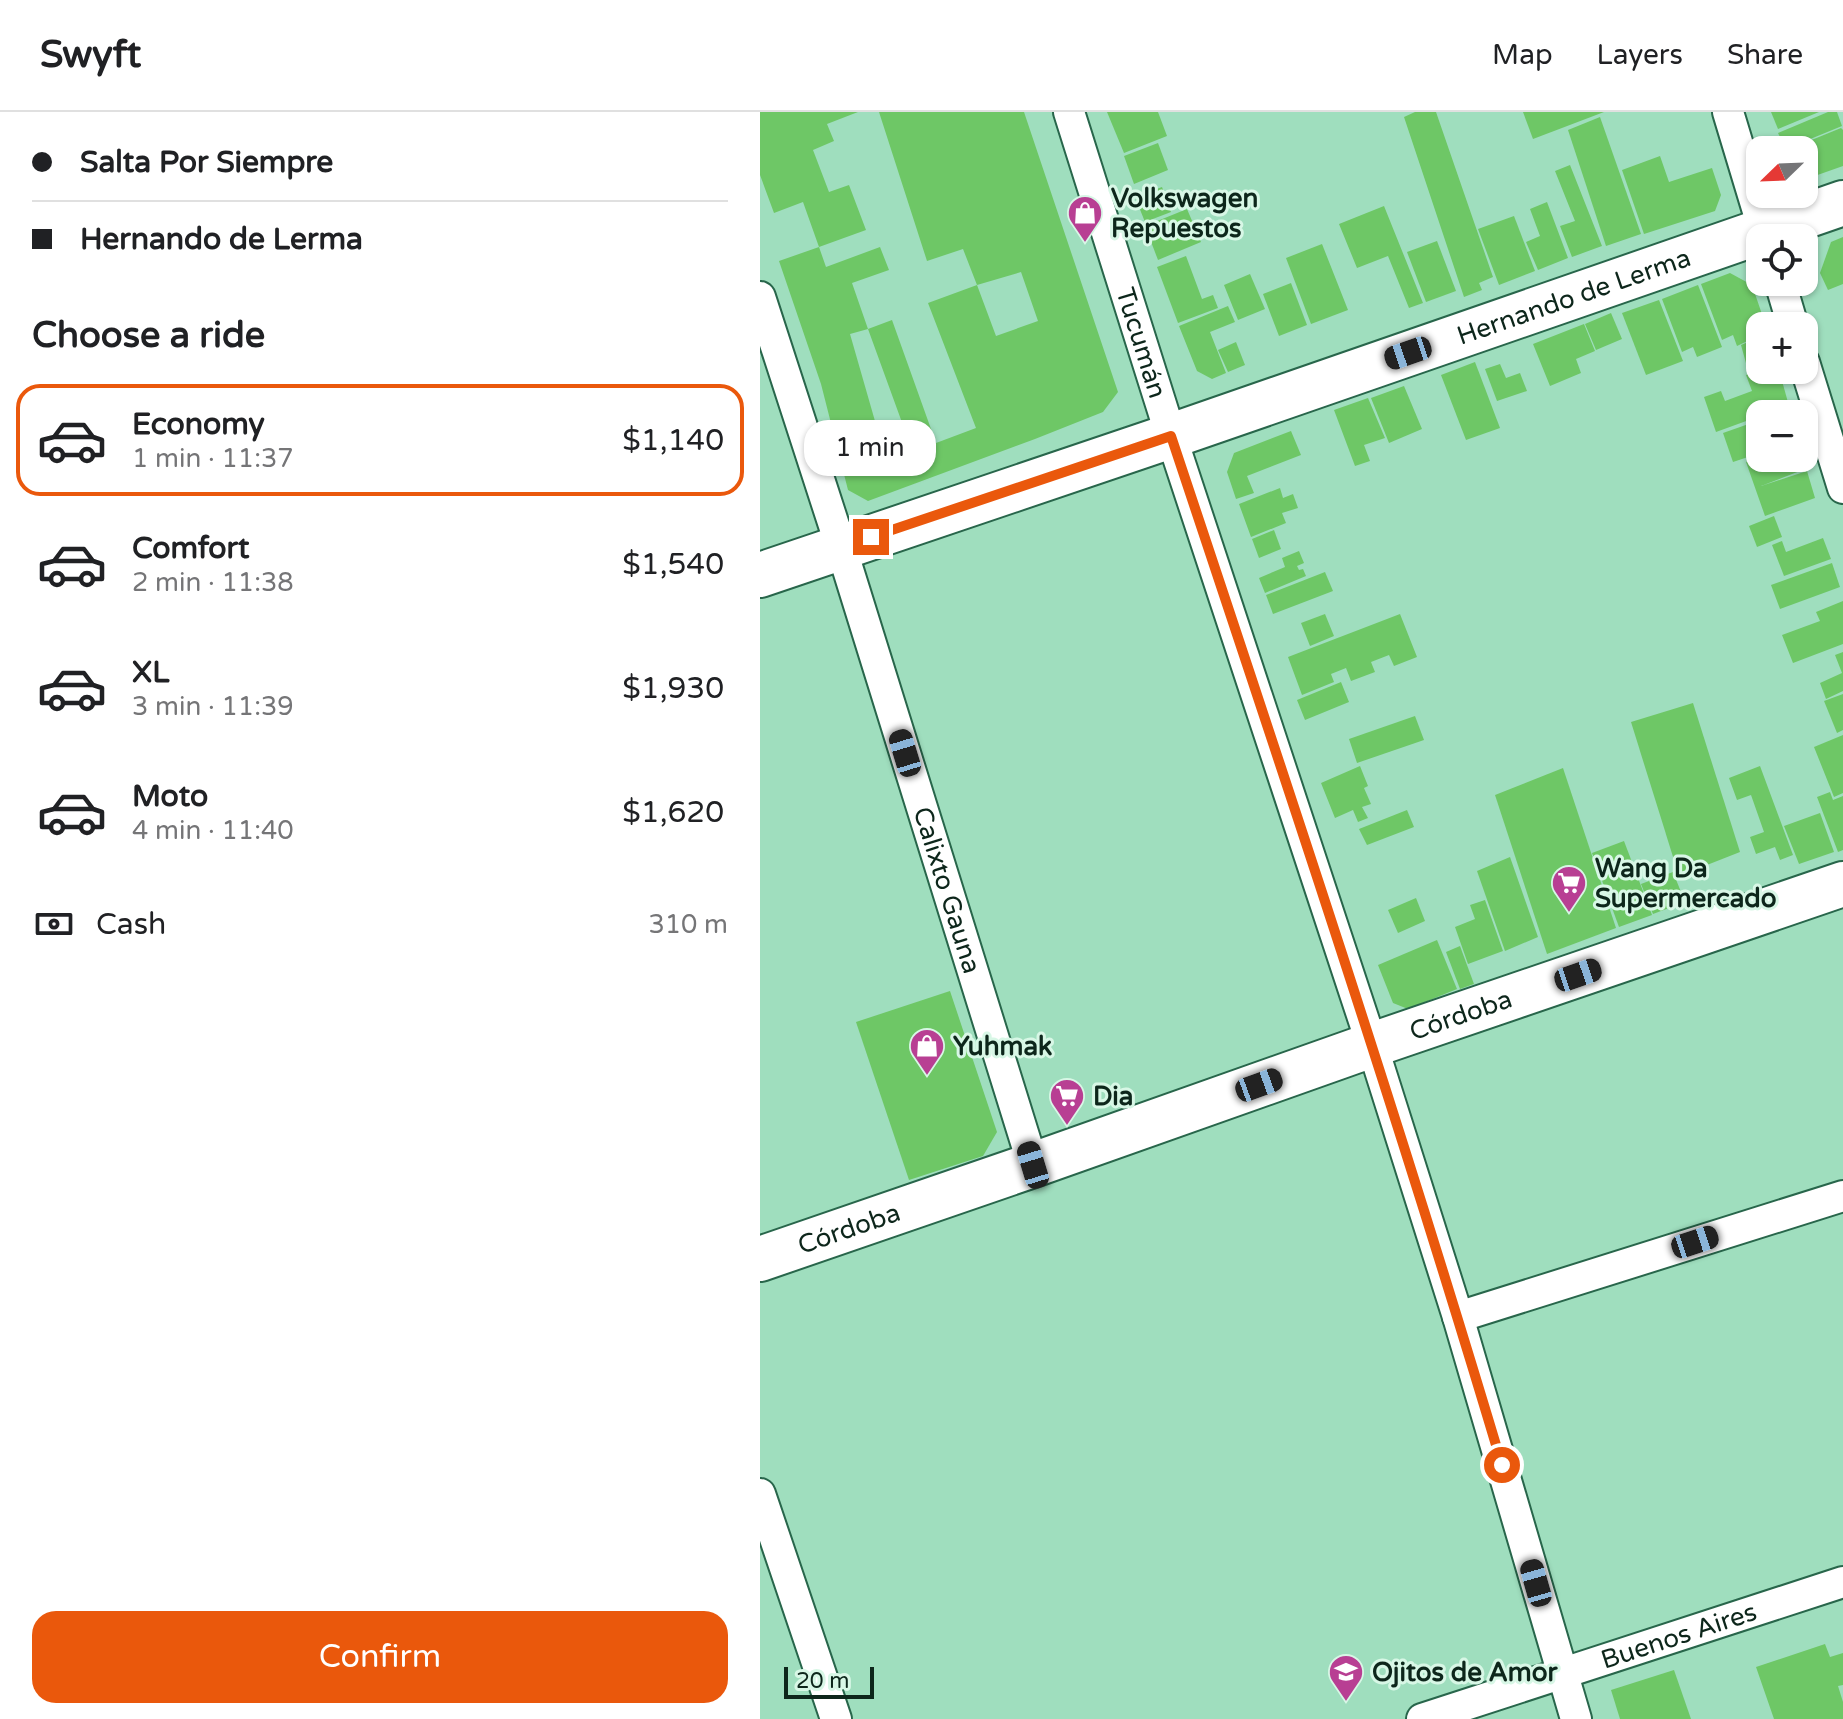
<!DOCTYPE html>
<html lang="en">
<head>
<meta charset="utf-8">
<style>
  :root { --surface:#fff; --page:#f2f2f2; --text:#202124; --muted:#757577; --line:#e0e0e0; --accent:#ea580c }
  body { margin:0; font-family:"Varela Round",sans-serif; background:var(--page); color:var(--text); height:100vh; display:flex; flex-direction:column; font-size:30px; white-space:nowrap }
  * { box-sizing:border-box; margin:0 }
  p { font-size:26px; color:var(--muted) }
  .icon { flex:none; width:44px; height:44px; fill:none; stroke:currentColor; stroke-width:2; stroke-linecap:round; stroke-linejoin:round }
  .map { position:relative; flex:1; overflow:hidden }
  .drawer { display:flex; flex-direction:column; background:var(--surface); width:760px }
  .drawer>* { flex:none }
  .banner { display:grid; align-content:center; height:176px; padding:0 32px; background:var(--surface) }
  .needle { width:52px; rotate:247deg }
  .fabs { position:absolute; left:986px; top:24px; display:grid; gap:16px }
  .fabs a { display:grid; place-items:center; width:72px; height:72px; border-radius:16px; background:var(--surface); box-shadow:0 2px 6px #0004; font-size:40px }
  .scale { position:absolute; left:24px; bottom:20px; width:90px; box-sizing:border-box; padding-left:8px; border:4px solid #0d261b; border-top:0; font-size:22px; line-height:28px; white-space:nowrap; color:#0d261b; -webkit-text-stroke:6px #d8f7e6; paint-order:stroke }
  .end { position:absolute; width:36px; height:36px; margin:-18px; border:10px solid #ea580c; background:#fff; box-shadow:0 0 0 4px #fff }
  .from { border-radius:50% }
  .bubble { position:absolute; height:56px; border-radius:24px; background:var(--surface); box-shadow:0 2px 6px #0004; font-size:26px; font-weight:600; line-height:56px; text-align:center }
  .car { position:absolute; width:24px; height:48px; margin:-24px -12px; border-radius:10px; box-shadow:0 0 6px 2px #0007; background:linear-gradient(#222 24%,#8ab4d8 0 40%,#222 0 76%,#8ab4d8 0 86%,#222 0) }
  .banner b { display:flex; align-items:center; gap:28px; height:76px; font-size:30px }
  .banner b+b { border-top:2px solid var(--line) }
  .banner i { width:20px; height:20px; background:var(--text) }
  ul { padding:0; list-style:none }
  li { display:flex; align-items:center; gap:24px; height:112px; margin:0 16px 12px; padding:0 16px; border:4px solid transparent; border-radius:24px }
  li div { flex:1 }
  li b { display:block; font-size:30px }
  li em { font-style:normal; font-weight:600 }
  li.current { border-color:var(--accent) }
  li>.icon { width:72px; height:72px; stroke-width:1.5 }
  h2 { padding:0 32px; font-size:36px; line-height:96px }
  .pay { display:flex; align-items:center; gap:20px; height:88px; padding:0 32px; font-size:30px }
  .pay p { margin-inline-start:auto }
  .button { display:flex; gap:16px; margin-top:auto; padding:16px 32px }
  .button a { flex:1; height:92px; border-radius:24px; background:var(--accent); color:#fff; font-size:32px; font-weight:600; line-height:92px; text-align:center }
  header { display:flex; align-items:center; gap:48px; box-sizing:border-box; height:112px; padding:0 40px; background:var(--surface); border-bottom:2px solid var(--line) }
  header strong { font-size:38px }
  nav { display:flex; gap:44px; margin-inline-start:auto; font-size:28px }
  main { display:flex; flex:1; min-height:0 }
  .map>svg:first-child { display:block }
</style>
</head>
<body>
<header>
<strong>Swyft</strong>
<nav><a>Map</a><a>Layers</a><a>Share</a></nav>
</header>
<main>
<section class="drawer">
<div class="banner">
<b><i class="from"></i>Salta Por Siempre</b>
<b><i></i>Hernando de Lerma</b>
</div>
<h2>Choose a ride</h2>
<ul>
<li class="current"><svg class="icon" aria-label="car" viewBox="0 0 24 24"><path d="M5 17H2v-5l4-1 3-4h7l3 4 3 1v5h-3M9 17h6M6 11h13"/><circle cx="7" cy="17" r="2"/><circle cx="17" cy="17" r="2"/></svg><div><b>Economy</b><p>1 min · 11:37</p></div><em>$1,140</em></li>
<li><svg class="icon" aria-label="car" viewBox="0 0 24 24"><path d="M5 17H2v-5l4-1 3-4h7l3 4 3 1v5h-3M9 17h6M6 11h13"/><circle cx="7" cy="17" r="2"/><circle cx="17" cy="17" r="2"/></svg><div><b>Comfort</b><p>2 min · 11:38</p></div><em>$1,540</em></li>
<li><svg class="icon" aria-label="car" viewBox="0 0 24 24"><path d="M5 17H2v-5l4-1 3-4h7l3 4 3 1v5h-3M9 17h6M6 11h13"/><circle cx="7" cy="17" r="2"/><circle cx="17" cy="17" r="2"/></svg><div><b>XL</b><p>3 min · 11:39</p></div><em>$1,930</em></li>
<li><svg class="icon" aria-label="car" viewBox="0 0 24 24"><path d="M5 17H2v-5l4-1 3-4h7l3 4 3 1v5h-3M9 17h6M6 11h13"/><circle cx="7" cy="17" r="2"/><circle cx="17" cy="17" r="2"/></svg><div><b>Moto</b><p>4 min · 11:40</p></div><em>$1,620</em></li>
</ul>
<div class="pay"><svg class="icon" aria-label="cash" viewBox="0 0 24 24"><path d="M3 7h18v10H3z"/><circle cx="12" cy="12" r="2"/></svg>Cash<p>310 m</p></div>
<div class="button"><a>Confirm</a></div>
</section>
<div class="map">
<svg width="1083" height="1607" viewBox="0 0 1083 1607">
  <rect width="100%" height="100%" fill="#9fdebe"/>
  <g fill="#6ec766" fill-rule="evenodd">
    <path d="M0,0H98L67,12L74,29L53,38L69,80L89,73L106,118L59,135L43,90L14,101L0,63Z"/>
    <path d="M119,0H264L358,280L343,300L275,327L108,389L88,378L61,272L19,149L59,135L66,155L120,135L129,158L92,171L108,217L132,208L176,331L216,316L168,191L217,173L203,137L167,149ZM261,160L278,209L236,224L217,173ZM108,217L152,338L127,346L123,337L90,222Z"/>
    <path d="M347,0H398L407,24L364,41Z"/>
    <path d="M655,0H676L733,165L719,171L722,178L704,185L644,5Z"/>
    <path d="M763,0H844L773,27Z"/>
    <path d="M1011,0H1059L1018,17Z"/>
    <path d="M1068,0H1077L1082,14L1026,37L1018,21Z"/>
    <path d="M840,5L881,122L846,134L808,18Z"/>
    <path d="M1081,16L1083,18V54L1049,66L1044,63V38H1027Z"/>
    <path d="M398,31L408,58L374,72L364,44Z"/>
    <path d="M900,44L909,70L952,56L961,83L955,99L884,122L862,58Z"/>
    <path d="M810,53L842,134L812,145L800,114L815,109L795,59Z"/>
    <path d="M402,75L411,100L385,110L375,85Z"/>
    <path d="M787,90L808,146L778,158L766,130L780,124L770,97Z"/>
    <path d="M624,94L663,191L649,196L628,144L597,156L579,112Z"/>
    <path d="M427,97L441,130L398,148L385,114Z"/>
    <path d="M754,104L775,159L739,173L718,117Z"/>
    <path d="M1083,125V172L1068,178L1060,161L1071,130Z"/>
    <path d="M677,129L696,179L666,190L647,140Z"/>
    <path d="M562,132L588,198L551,212L526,146Z"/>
    <path d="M426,144L442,187L453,183L458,196L418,211L397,155Z"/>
    <path d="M970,161L992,173L1006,214H1000V223L977,234L973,223L962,228L941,172Z"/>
    <path d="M490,162L505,197L478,208L464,173Z"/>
    <path d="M531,171L547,213L519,224L503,182Z"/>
    <path d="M938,173L962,235L937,245L933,235L922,240L902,187Z"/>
    <path d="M899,188L923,249L886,263L862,201Z"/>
    <path d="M468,194L475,210L450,220L466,261L452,267L437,259L419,214Z"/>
    <path d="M851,201L862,227L836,238L825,212Z"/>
    <path d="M824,212L835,239L816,247L821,261L790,274L773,232Z"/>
    <path d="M1000,225V257L997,258H1019L1029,294L1006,302H1000V304L956,320L944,285L961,279L965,289L992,279L986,263L989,262L981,233Z"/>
    <path d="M476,230L485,253L468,260L458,238Z"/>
    <path d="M715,250L740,316L706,328L681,263Z"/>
    <path d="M740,252L746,266L760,261L767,279L737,289L725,257Z"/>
    <path d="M644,274L662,317L629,331L611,286Z"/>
    <path d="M608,286L625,326L604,333L610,349L595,354L574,298Z"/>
    <path d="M1000,308V341L973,350L963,321Z"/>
    <path d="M531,319L541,343L487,364L494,381L476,387L467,360L474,341Z"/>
    <path d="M1000,345L1042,346L1045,357L1001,374L1047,359L1055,386L1005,404L986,350Z"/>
    <path d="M520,376L523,386L533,382L538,396L522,401L526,411L491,425L479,392Z"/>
    <path d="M1014,404L1022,425L997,435L989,414Z"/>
    <path d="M514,418L521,437L499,446L492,427Z"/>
    <path d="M1063,426L1071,447L1024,464L1012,433L1022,429L1026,440Z"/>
    <path d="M539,439L544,451L537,454L539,458L543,457L546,464L505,481L499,466L525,455L522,446Z"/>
    <path d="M1072,451L1080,475L1020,497L1011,473Z"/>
    <path d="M565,460L573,479L513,502L506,483Z"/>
    <path d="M1083,489V532L1033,551L1022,523L1060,509L1056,500Z"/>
    <path d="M565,502L574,524L550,534L541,511Z"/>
    <path d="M640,502L657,545L634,554L629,543L611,550L615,560L591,569L586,556L571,562L574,570L542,583L528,545Z"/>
    <path d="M1083,540V579L1066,587L1060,571L1082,561L1075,543Z"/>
    <path d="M581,570L589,590L545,608L537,588Z"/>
    <path d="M1083,582V618L1077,621L1064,589Z"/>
    <path d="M933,591L980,740L919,764L871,610Z"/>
    <path d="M655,604L664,628L597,651L589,627Z"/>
    <path d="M1083,623V681L1074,685L1054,635Z"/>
    <path d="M600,654L608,674L604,676L611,692L602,695L608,706L598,710L593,698L575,706L561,671Z"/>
    <path d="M1000,654L1033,743L1020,748L1015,735L996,742L990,725L1004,720L991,683L977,688L969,666Z"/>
    <path d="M803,656L856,816L787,842L735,683Z"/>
    <path d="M1070,680L1073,688L1083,684V738L1078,740L1057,685Z"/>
    <path d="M647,698L654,715L607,733L599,717Z"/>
    <path d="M1060,701L1074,740L1039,752L1024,714Z"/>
    <path d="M864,729L892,803L859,815L832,741Z"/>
    <path d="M750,745L778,825L745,839L717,759Z"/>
    <path d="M913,760L925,790L893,802L881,772Z"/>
    <path d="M656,786L665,809L638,821L628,798Z"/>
    <path d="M725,788L743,839L708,852L695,815L715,807L710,793Z"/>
    <path d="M677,828L697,877L648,897L633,891L618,853Z"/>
    <path d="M700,834L714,872L700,877L686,840Z"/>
    <path d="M190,879L237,1020L223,1044L149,1068L96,910Z"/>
    <path d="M1065,1532L1070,1545L1083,1541V1573L1078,1574L1083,1590V1607H1014L996,1555Z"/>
    <path d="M914,1558L931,1607H860L851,1578Z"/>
  </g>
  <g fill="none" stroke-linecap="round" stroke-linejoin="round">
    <defs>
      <g id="minor">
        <path id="s1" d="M309,0L411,324L612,933L698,1205L816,1607"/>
        <path d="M968,0L1006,126"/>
        <path d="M1020,170L1033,214"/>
        <path id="s2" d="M0,185L81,435L273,1053"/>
        <path d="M1044,250L1083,376"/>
        <path d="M698,1205L1083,1084"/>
        <path d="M0,1382L76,1607"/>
        <path id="s3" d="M662,1607L1083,1470"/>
      </g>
      <g id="secondary">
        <path id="s4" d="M0,463L411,324L1083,91"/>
        <path id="s5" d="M0,1147L273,1053L612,933L1083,772"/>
      </g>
    </defs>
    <use href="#minor" stroke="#28664b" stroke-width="34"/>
    <use href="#secondary" stroke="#28664b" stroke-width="48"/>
    <use href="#minor" stroke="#fff" stroke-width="30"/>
    <use href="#secondary" stroke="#fff" stroke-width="44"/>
  </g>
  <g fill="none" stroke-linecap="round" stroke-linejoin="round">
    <path stroke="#ea580c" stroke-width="10" d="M111,425L411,324C525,666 639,1008 742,1353"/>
  </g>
  <defs>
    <symbol id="shop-pin" viewBox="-11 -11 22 30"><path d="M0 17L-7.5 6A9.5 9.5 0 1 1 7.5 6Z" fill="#b83f93" stroke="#d8f7e6"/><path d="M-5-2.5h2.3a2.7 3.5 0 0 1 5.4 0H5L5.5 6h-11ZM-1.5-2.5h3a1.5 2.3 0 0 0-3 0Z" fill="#fff"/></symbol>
    <symbol id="supermarket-pin" viewBox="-11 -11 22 30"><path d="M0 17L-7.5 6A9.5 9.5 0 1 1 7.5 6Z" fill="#b83f93" stroke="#d8f7e6"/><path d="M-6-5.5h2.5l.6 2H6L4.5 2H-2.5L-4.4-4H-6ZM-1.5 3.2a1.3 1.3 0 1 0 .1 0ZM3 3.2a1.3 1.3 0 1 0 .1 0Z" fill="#fff"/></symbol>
    <symbol id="school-pin" viewBox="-11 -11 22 30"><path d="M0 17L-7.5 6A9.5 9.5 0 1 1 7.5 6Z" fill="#b83f93" stroke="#d8f7e6"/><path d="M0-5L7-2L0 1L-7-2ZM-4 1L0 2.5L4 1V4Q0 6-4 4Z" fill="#fff"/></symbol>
  </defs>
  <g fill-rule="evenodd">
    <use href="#shop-pin" x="305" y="81" width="40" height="54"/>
    <use href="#supermarket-pin" x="789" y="751" width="40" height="54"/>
    <use href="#shop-pin" x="147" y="914" width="40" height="54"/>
    <use href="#supermarket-pin" x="287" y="964" width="40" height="54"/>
    <use href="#school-pin" x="566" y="1540" width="40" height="54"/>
  </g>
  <g text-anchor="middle" stroke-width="6" stroke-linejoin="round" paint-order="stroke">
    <g font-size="26" font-weight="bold" fill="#0d261b" stroke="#d8f7e6" text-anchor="start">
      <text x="351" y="95">Volkswagen<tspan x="351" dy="30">Repuestos</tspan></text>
      <text x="835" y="765">Wang Da<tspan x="835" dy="30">Supermercado</tspan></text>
      <text x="193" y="943">Yuhmak</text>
      <text x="333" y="993">Dia</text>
      <text x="612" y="1569">Ojitos de Amor</text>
    </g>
    <g font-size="26" fill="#0d261b" stroke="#d8f7e6">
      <text dy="9" stroke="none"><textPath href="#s4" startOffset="860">Hernando de Lerma</textPath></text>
      <text dy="9" stroke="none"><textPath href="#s1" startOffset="242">Tucumán</textPath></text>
      <text dy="9" stroke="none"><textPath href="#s2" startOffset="622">Calixto Gauna</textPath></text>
      <text dy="9" stroke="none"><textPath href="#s5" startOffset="742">Córdoba</textPath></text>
      <text dy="9" stroke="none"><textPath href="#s5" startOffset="94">Córdoba</textPath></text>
      <text dy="9" stroke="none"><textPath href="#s3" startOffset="270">Buenos Aires</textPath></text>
    </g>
  </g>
</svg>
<div class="fabs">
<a><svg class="needle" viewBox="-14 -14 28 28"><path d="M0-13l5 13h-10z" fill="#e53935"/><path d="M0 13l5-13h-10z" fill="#757577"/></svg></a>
<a><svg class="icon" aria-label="locate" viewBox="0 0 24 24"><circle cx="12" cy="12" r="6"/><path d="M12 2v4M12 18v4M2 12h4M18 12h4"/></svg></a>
<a>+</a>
<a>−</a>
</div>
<div class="scale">20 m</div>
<i class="end from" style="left:742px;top:1353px"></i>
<i class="end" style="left:111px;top:425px"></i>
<div class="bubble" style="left:44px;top:308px;width:132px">1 min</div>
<i class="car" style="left:648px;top:241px;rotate:251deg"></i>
<i class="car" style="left:145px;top:641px;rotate:343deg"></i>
<i class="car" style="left:818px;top:863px;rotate:71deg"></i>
<i class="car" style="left:499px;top:973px;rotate:70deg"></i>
<i class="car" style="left:273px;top:1053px;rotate:343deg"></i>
<i class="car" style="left:935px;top:1130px;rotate:72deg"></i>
<i class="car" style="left:776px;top:1471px;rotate:344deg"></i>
</div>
</main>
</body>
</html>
